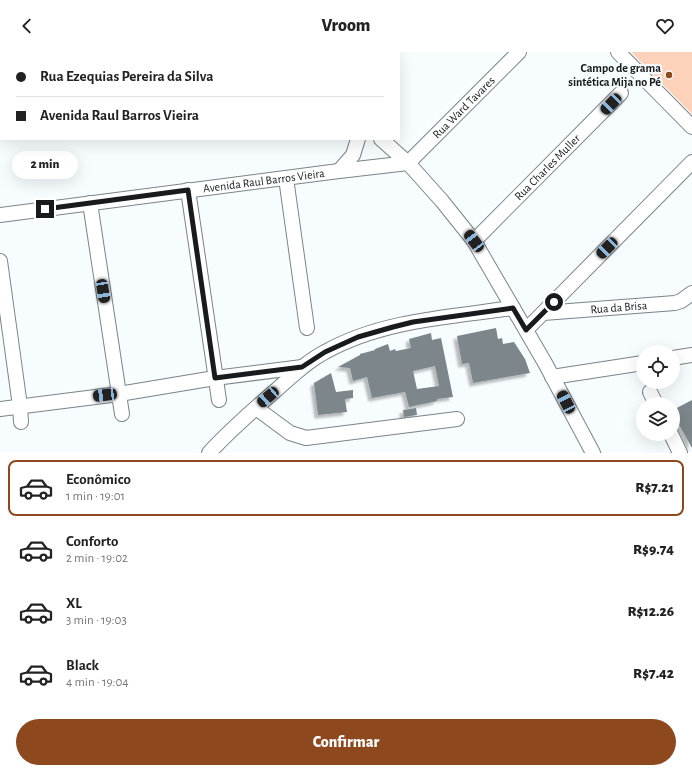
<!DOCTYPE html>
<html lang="pt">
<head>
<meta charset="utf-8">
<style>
  :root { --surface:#fff; --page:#f6f6f6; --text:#222; --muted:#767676; --line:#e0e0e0; --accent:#8d491d }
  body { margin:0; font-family:"Alegreya Sans",sans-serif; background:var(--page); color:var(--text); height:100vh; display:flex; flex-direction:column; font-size:15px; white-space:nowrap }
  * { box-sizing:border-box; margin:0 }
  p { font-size:13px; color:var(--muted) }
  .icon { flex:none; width:22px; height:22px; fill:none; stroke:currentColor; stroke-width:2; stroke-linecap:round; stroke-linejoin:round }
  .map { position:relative; height:401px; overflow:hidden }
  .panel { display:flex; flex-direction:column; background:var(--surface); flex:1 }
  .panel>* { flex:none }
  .top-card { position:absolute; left:0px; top:0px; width:400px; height:88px; box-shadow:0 4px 16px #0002; display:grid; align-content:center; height:88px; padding:0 16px; background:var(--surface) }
  .fabs { position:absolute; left:636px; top:293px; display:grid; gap:8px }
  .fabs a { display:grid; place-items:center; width:44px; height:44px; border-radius:50%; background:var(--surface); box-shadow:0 4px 16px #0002; font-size:20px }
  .end { position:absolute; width:18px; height:18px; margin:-9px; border:5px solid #171b1d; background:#fff; box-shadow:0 0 0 2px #fff }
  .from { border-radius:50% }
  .bubble { position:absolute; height:28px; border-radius:14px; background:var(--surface); box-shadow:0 4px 16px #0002; font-size:13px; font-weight:800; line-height:28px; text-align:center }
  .car { position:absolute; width:12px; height:24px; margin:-12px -6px; border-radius:5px; box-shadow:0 0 3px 1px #0007; background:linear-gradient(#222 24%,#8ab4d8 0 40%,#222 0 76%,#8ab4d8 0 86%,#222 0) }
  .top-card b { display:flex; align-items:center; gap:14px; height:38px; font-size:15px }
  .top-card b+b { border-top:1px solid var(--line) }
  .top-card i { width:10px; height:10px; background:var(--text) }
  ul { padding:7px 0 0; list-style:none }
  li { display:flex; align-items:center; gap:12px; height:56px; margin:0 8px 6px; padding:0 8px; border:2px solid transparent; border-radius:8px }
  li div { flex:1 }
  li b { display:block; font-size:15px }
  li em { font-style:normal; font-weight:800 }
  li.active { border-color:var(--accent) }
  li>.icon { width:36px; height:36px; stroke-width:1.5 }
  .primary-button { display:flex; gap:8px; margin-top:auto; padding:8px 16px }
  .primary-button a { flex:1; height:46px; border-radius:24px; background:var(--accent); color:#fff; font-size:16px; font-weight:800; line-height:46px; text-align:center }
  header { display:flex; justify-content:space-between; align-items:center; height:52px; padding:0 16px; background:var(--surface); font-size:18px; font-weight:800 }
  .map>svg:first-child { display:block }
</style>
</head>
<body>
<header><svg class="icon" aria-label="back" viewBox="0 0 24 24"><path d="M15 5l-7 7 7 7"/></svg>Vroom<svg class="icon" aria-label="heart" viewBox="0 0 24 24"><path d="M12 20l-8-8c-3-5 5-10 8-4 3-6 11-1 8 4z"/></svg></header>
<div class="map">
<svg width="692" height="401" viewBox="0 0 692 401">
  <defs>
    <filter id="shadow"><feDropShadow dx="-3.5" dy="3.5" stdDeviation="1" flood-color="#0004"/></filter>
  </defs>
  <rect width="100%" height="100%" fill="#f7fcfe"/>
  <path fill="#fdd1ba" d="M631,0H692V62Z"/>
  <g fill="#7c868b" fill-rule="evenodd" filter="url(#shadow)">
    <path d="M496,276L498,287L502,286L503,292L514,290L525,307L530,321L473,331L469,311L462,312L457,284Z"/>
    <path d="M431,281L432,288L441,286L453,345L437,347V349L409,355L405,340L372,346L367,325L353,329L350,316L338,315L360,303V302L375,298V297L388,292L390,299L395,297L396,299L411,296L409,287ZM435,314L439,334L417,337L413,319Z"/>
    <path d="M331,321L336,340L353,338V346L345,347L347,360L318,363L314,331Z"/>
    <path d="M692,348V396L673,362V358Z"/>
    <path d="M416,356L417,363L404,365L403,358Z"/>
  </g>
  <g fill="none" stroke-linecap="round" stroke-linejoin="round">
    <defs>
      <g id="minor">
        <path d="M275,0L276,1"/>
        <path d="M618,0L692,75"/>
        <path d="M379,1L380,0"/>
        <path d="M0,62H1"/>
        <path d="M381,87L408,111L442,149L474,189L545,311L593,401"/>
        <path d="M339,119L353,103L358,87"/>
        <path d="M286,126L307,276"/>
        <path d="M188,138L219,348"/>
        <path d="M90,151L122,362"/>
        <path id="s1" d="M0,163L339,119L408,111L519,0"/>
        <path id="s2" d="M474,189L621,41"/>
        <path d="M0,209L20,354L21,370"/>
        <path id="s3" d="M543,261L675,251L681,249L692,241"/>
        <path d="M526,278L692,110"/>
        <path d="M673,306L692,303"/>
        <path d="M552,325L643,311"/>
        <path d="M650,340L656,352"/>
        <path d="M256,356L290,381L306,386L457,367"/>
        <path d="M0,357L119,342L215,326L302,315"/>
        <path d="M671,382L680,401"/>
        <path d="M209,401C229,379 252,359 275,339C291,325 306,310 325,300C382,268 451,265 513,256"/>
      </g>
    </defs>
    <use href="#minor" stroke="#7a8489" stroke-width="16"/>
    <use href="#minor" stroke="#fff" stroke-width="14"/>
  </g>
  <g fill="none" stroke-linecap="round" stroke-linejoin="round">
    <path stroke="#171b1d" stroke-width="5" d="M45,157L188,138L215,326L302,315L325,300L358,285L393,275L413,270L513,256L526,278L554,250"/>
  </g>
  <circle fill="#8d491d" stroke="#f7fcfe" stroke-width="1.5" cx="669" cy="23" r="4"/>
  <g text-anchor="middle" stroke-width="4" stroke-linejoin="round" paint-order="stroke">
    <g font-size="12" font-weight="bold" fill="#171b1d" stroke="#f7fcfe" text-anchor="end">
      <text x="661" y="20">Campo de grama<tspan x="661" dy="14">sintética Mija no Pé</tspan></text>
    </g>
    <g font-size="12" fill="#171b1d" stroke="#f7fcfe">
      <text dy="4" stroke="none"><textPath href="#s1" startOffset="490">Rua Ward Tavares</textPath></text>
      <text dy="4" stroke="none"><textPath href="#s2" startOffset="104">Rua Charles Muller</textPath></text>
      <text dy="4" stroke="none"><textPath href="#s1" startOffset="266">Avenida Raul Barros Vieira</textPath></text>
      <text dy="4" stroke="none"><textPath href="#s3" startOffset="76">Rua da Brisa</textPath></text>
    </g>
  </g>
</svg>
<div class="fabs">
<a><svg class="icon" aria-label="locate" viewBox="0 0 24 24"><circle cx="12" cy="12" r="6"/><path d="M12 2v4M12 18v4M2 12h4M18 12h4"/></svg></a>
<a><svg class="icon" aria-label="layers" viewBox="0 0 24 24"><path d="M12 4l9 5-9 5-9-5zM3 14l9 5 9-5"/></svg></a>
</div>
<i class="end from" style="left:554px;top:250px"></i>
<i class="end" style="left:45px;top:157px"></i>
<div class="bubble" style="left:12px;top:99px;width:66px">2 min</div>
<i class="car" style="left:611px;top:52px;rotate:224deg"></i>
<i class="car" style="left:474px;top:189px;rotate:323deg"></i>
<i class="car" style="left:607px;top:196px;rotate:225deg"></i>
<i class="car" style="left:103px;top:239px;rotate:171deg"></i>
<i class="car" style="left:105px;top:343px;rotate:263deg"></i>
<i class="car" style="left:268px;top:345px;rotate:229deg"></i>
<i class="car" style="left:566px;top:350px;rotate:333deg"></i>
<div class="top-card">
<b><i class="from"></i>Rua Ezequias Pereira da Silva</b>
<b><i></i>Avenida Raul Barros Vieira</b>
</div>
</div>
<section class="panel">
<ul>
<li class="active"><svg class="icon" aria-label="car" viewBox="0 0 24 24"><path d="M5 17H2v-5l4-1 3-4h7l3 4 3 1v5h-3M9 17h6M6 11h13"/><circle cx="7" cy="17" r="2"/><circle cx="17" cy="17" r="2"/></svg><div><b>Econômico</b><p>1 min · 19:01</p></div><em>R$7.21</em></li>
<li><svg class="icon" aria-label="car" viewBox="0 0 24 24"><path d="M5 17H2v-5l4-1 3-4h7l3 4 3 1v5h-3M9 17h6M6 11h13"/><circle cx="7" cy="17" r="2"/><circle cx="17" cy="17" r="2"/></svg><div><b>Conforto</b><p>2 min · 19:02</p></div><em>R$9.74</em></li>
<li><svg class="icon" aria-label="car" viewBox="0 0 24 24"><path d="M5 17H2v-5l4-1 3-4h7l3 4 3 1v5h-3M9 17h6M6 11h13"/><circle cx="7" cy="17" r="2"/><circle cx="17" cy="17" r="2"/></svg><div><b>XL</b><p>3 min · 19:03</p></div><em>R$12.26</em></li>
<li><svg class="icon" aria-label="car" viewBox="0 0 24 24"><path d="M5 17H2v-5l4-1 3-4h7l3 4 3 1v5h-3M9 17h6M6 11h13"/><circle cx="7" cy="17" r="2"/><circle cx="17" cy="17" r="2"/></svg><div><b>Black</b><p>4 min · 19:04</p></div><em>R$7.42</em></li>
</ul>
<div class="primary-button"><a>Confirmar</a></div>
</section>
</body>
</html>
